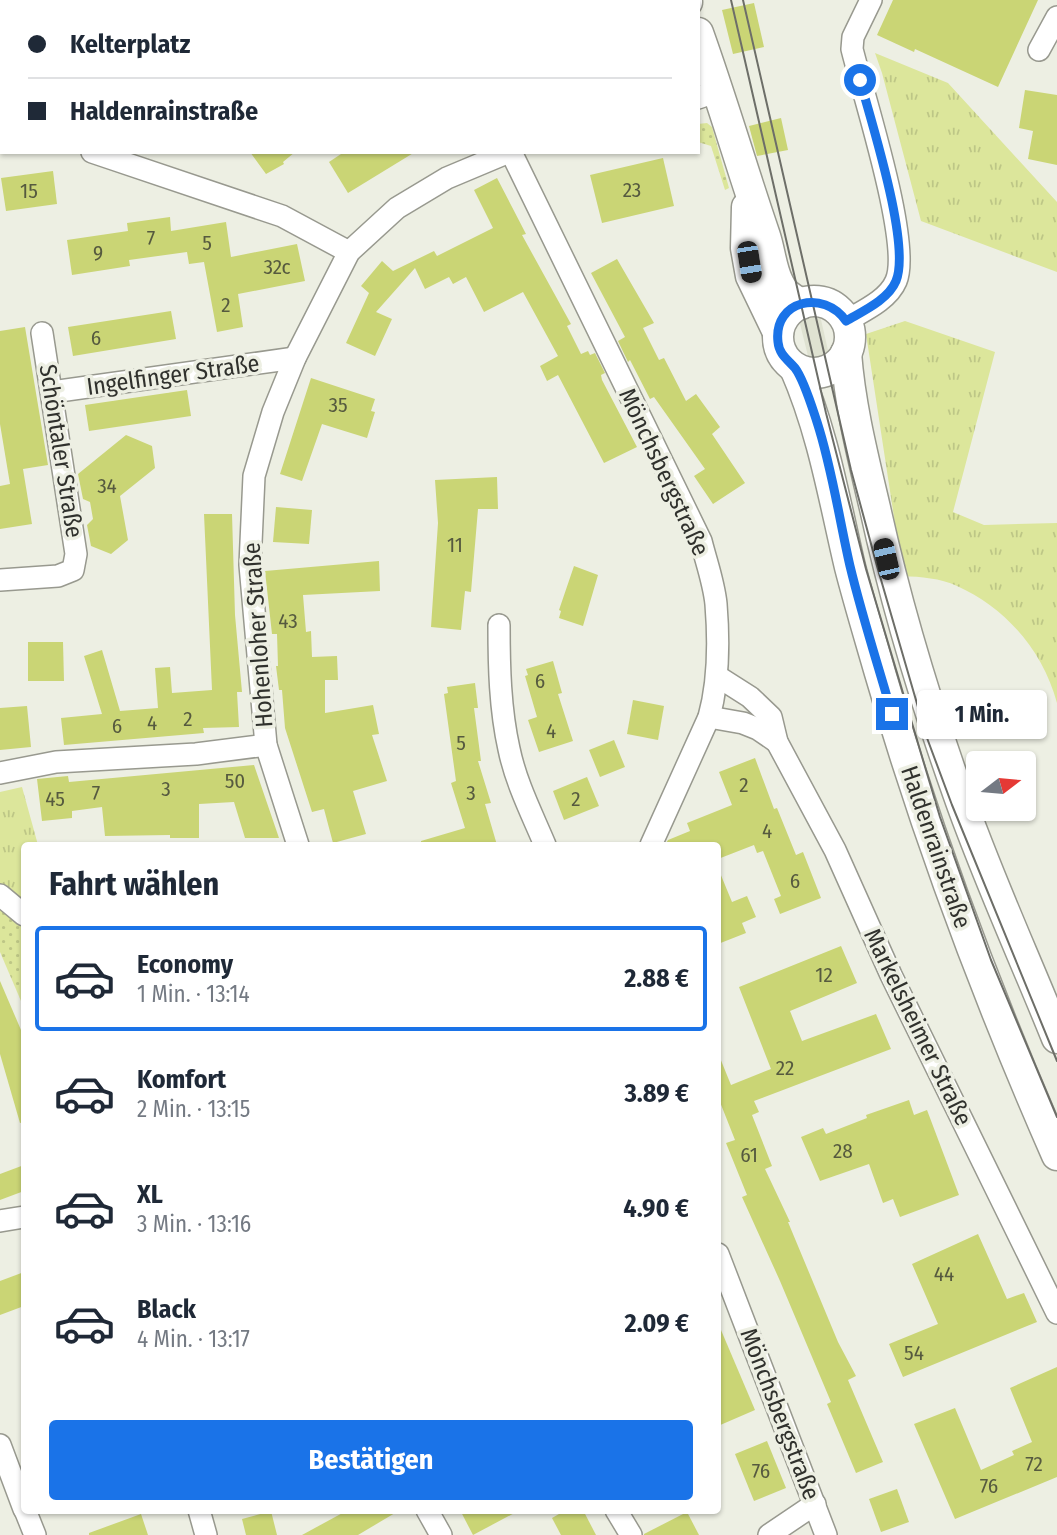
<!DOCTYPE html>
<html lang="de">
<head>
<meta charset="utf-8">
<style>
  :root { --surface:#fff; --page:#f6f6f7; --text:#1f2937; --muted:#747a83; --line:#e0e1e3; --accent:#1a73e8 }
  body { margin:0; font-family:"Fira Sans Condensed",sans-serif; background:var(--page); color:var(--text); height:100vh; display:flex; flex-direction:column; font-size:26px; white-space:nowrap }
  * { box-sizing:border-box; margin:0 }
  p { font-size:23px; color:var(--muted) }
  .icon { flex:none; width:38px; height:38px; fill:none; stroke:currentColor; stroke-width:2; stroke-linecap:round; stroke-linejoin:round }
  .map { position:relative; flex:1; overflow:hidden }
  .panel { position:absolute; left:21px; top:842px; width:700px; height:672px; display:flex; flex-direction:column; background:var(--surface); border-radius:7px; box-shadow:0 2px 5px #0004 }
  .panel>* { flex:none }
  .banner { position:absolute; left:0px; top:0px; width:700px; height:154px; box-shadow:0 2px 5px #0004; display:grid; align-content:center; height:154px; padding:0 28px; background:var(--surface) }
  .needle { width:46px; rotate:74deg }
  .controls { position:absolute; left:966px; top:751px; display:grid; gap:14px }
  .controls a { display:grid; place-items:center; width:70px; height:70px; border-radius:7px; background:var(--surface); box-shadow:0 2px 5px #0004; font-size:35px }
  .end { position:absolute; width:32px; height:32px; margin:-16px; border:9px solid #1a73e8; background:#fff; box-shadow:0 0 0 4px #fff }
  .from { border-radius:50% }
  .bubble { position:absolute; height:49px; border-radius:7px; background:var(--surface); box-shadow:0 2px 5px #0004; font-size:23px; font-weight:700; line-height:49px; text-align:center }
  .car { position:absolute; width:21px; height:42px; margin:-21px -10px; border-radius:9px; box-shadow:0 0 5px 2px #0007; background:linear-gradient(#222 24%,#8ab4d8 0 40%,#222 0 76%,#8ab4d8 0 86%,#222 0) }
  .banner b { display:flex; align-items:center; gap:24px; height:66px; font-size:26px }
  .banner b+b { border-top:2px solid var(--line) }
  .banner i { width:18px; height:18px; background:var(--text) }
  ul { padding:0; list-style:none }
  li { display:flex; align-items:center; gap:21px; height:105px; margin:0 14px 10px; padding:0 14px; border:4px solid transparent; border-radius:7px }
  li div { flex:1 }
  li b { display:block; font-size:26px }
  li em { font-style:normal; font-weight:700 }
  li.on { border-color:var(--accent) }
  li>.icon { width:63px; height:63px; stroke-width:1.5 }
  h2 { padding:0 28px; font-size:32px; line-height:84px }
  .action { display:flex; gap:14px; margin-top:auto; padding:14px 28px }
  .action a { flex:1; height:80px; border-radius:7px; background:var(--accent); color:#fff; font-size:28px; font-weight:700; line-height:80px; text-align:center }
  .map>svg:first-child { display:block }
</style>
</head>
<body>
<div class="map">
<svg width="1057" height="1535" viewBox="0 0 1057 1535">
  <defs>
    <pattern id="grass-dots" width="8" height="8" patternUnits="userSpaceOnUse" patternTransform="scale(1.75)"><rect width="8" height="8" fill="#dce69b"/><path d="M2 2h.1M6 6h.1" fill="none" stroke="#bdc686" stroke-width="1.8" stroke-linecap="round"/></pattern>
    <pattern id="park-tufts" width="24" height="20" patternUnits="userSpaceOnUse" patternTransform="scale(1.75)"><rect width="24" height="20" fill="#dce69b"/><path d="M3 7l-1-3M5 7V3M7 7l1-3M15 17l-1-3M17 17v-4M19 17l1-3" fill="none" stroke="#bdc686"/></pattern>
  </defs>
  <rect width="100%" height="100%" fill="#edefe3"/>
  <path fill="#dfe2d1" d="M819,311L830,359L810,364L798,316Z"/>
  <g fill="url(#grass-dots)">
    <path d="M707,123L712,127L729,188L725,190L711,146L698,142V124Z"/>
    <path d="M0,904L24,922V1008L0,952Z"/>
  </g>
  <g fill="url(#park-tufts)">
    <path d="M875,53L948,83L1057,202V272L921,221L882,73Z"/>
    <path d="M905,321L995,352L953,512L984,525L1057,523V703C1043,651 1006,608 957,586C940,578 921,577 903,576L866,334Z"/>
    <path d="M22,787L38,845H24V904L0,887V792Z"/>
  </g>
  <g fill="#cad575">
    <path d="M893,0H1038L998,87L915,49L914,52L877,35Z"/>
    <path d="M754,3L764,47L733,54L722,10Z"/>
    <path d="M1025,90L1057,95V165L1028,159L1033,131L1019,128Z"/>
    <path d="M781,118L788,150L757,156L749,126Z"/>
    <path d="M250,152H295L283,162L284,164L266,174Z"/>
    <path d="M344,152H415L348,193L329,162Z"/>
    <path d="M663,158L674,206L602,223L590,175Z"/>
    <path d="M53,171L57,204L6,211L1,178Z"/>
    <path d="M497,178L526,234L522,235L571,324L567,326L581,354L588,351L590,355L595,353L605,373L601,375L602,380L637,447L604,463L558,375L547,381L540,366L558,356L523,292L484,312L466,277L453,284L449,277L425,289L415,268L376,312L392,319L375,356L346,343L369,293L361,286L382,261L393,271L434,251L437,256L493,228L474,190Z"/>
    <path d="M170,217L171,231L226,222L231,257L297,244L305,281L238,294L243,327L217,332L204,262L189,264L187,252L129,260L130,266L72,275L67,240L128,231L127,223Z"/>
    <path d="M617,259L654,323L643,328L659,360L664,358L686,401L696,394L720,427L712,434L745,483L713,504L694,476L705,469L654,397L650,399L630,360L628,362L618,341L625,337L591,273Z"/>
    <path d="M171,311L176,339L73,356L68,327Z"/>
    <path d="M25,327L48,465L23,469L32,524L0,529V486L10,484L0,424V331Z"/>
    <path d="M311,378L375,399L371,411L375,412L367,438L322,424L302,481L280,474Z"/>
    <path d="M187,390L191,416L89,431L85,405Z"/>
    <path d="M126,435L152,446L155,468L120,496L128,540L111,554L91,546L87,525L93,519L90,502L83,499L78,474Z"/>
    <path d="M497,477L498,509H478L471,592L465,591L461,630L431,627L438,523L435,480Z"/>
    <path d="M276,507L312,510L309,544L273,542Z"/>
    <path d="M204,514H232L235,615L242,692H237L239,727L203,728L204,733L64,745L61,718L102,714L84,656L102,650L120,711L158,708L155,668L170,667L172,693L212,690Z"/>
    <path d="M379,561L380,591L303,595L306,632L311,631L312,657L337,656L338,680H325V713L373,705L379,734L372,735L387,781L353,791L366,834L333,843L324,809L312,812L285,728L282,690H279L276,666H278L277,634H272L265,571Z"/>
    <path d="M574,566L598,575L583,626L559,618L561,611L559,610Z"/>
    <path d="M28,642H63L64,681H28Z"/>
    <path d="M553,661L562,693L558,694L573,741L539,752L528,720L537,717L525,676L528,675L526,669Z"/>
    <path d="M475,683L478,708H474L481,761H478L491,803L485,804L497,845H421V841L465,828L451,783L456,781L444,694L448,693L447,687Z"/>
    <path d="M633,700L664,706L658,740L627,734Z"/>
    <path d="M27,706L31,747L0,750V708Z"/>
    <path d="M614,740L625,767L600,777L589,750Z"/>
    <path d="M755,758L774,809L777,808L796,855L803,852L821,898L780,914L774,899L781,896L763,851L757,853L754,845L718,859V845H665L668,840L690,831L687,823L732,805L719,772Z"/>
    <path d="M254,765L279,838H245L234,802L199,804V838H170V835L105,836L102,807L72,811V818L42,821L37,779L68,776L69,782Z"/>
    <path d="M587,777L599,806L564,820L553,791Z"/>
    <path d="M718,868L732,902L747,896L756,917L742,923L746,933L718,944Z"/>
    <path d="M841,946L857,983L790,1011L802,1041L876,1014L891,1049L754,1101L759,1112L752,1115L772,1166L765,1169L790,1222H788L838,1342L856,1376L848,1380L883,1462L856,1473L827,1404L831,1402L780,1281L742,1197L747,1195L726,1143L735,1140L718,1097V1053L731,1085L771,1069L739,987Z"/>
    <path d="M0,981L24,1037V1122L20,1123L0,1054Z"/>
    <path d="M909,1100L914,1115L927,1110L959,1195L900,1217L893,1199L883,1203L869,1164L820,1181L801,1137L823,1128L826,1134L867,1118L866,1115Z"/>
    <path d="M24,1165V1191L0,1200V1174Z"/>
    <path d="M978,1234L1007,1299L1024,1293L1037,1322L903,1377L889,1344L938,1324L912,1264Z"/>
    <path d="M24,1272V1306L0,1315V1281Z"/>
    <path d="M718,1323L755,1410L718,1426Z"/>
    <path d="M1057,1367V1477L955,1519L914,1424L955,1408L981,1470L1014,1455L1012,1451L1032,1442L1010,1388Z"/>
    <path d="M767,1441L786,1488L754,1501L735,1454Z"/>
    <path d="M897,1489L909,1522L881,1532L869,1499Z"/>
    <path d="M348,1510H400L358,1535H302Z"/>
    <path d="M460,1510H520L473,1535Z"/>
    <path d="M566,1510H583L596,1535H561L552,1518Z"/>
    <path d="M271,1511L277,1535H246L242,1519Z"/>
    <path d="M687,1512L699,1535H644V1534Z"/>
    <path d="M141,1514L148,1535H89V1533Z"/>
  </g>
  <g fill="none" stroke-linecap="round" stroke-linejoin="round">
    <defs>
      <g id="street">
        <path d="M485,0V2"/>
        <path d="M247,2L250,0"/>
        <path d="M1039,50L1057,17"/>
        <path d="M698,98L718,91"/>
        <path d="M0,136H2"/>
        <path d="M92,152L282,216L349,252"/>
        <path d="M511,152L701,541C706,561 714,583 716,604C719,641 719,681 709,717L651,845"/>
        <path d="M846,321C863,311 888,300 896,281C912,245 863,94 852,49L853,37L871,0"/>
        <path d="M52,392L295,358"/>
        <path d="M0,580L58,576L73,570L76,554L42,333"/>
        <path d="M499,625C499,666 500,709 509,749C516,783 532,814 545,845"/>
        <path d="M717,676L750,697L771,717L777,742L835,850L891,975L1057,1313"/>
        <path d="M709,717L743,723L758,729L777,742"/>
        <path d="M0,773L56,762L196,754L266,745"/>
        <path d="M298,845L266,745L250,565L254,476L273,412L295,358L349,252L397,208L447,178L509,152"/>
        <path d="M0,895L24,915"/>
        <path d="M0,1221L24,1217"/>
        <path d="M718,1254L826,1535"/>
        <path d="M0,1445L24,1509"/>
        <path d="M25,1510L35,1535"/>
        <path d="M199,1510L206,1535"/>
        <path d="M427,1510L441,1535"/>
        <path d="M616,1510L631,1535"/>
        <path d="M769,1535L815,1504"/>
      </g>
      <g id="secondary">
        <path d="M686,0L687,2"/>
        <path d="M698,33C722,100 742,169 765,236C770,251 771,268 778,282C782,293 791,298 801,304"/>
        <path d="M747,207L746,248L751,276L778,332"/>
        <circle cx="814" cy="337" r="36"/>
        <path d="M846,353C850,406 863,457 875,508C896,604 925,700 958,793C987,876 1024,956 1057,1038"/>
        <path d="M795,368C823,432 834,499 850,567C859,602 870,638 880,673C928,838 988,998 1057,1155"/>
      </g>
    </defs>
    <use href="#street" stroke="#98998f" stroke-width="24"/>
    <use href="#secondary" stroke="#98998f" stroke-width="33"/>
    <use href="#street" stroke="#fff" stroke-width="21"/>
    <use href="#secondary" stroke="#fff" stroke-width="30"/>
    <g stroke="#6d6e68" stroke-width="2">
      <path d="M731,0L826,413L866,569L940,817L991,960L1057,1117"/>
      <path d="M743,0L851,470L877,566L927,738L952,805L1057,1061"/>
    </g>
  </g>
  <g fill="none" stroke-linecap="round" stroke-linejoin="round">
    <path stroke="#1a73e8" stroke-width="9" d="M860,80C871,121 911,245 896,281C888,300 863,311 846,321C824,289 773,300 778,342C779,354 787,359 795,368C804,380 812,407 817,422C832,468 839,518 850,566C862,616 878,665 892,714"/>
  </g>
  <g text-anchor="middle" stroke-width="7" stroke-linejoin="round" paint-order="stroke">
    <g font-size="21" fill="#565a3f">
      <text x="632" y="197">23</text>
      <text x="29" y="198">15</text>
      <text x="151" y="245">7</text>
      <text x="207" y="250">5</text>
      <text x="98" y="260">9</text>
      <text x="277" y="274">32c</text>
      <text x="226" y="312">2</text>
      <text x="96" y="345">6</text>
      <text x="338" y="412">35</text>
      <text x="107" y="493">34</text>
      <text x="455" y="552">11</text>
      <text x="288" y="628">43</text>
      <text x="540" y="688">6</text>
      <text x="188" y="726">2</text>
      <text x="152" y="730">4</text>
      <text x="117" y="733">6</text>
      <text x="551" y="738">4</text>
      <text x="461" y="750">5</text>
      <text x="235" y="788">50</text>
      <text x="744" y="792">2</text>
      <text x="166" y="796">3</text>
      <text x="96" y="800">7</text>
      <text x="471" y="800">3</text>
      <text x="55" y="806">45</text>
      <text x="576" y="806">2</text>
      <text x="767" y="838">4</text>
      <text x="795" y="888">6</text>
      <text x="824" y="982">12</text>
      <text x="785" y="1075">22</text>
      <text x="843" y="1158">28</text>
      <text x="749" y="1162">61</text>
      <text x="944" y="1281">44</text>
      <text x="914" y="1360">54</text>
      <text x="1034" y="1471">72</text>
      <text x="761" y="1478">76</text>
      <text x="989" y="1493">76</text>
    </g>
    <g font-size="24" fill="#30312d" stroke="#edefe3">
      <text transform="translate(173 375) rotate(-8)" y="8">Ingelfinger Straße</text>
      <text transform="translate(61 451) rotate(81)" y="8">Schöntaler Straße</text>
      <text transform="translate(664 472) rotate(65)" y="8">Mönchsbergstraße</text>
      <text transform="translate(258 635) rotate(-94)" y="8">Hohenloher Straße</text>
      <text transform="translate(936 847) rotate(71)" y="8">Haldenrainstraße</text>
      <text transform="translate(918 1027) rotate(64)" y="8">Markelsheimer Straße</text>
      <text transform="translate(780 1414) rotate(69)" y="8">Mönchsbergstraße</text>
    </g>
  </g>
</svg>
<div class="controls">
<a><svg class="needle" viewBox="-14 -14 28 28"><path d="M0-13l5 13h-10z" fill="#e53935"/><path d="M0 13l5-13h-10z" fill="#747a83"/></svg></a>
</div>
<i class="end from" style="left:860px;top:80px"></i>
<i class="end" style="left:892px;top:714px"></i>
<div class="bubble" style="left:917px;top:690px;width:130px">1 Min.</div>
<i class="car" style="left:749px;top:262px;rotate:171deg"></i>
<i class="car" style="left:886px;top:559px;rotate:347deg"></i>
<div class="banner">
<b><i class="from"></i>Kelterplatz</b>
<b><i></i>Haldenrainstraße</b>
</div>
<section class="panel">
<h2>Fahrt wählen</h2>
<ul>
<li class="on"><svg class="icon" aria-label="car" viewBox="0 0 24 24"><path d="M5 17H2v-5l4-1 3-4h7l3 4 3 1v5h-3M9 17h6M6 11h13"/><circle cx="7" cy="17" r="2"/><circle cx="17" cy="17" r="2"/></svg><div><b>Economy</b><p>1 Min. · 13:14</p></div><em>2.88 €</em></li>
<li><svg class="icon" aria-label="car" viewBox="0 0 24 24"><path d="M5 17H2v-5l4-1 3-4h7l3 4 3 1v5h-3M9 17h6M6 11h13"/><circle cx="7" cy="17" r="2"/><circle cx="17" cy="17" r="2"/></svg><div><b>Komfort</b><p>2 Min. · 13:15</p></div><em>3.89 €</em></li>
<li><svg class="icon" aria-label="car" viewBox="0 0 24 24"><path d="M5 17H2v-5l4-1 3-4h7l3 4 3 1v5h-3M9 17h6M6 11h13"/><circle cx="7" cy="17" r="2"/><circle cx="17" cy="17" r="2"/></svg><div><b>XL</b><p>3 Min. · 13:16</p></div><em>4.90 €</em></li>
<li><svg class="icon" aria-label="car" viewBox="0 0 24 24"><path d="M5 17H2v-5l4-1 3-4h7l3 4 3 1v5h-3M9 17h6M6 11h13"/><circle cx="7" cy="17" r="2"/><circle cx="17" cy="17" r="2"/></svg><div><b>Black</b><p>4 Min. · 13:17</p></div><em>2.09 €</em></li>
</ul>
<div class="action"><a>Bestätigen</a></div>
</section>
</div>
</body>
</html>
